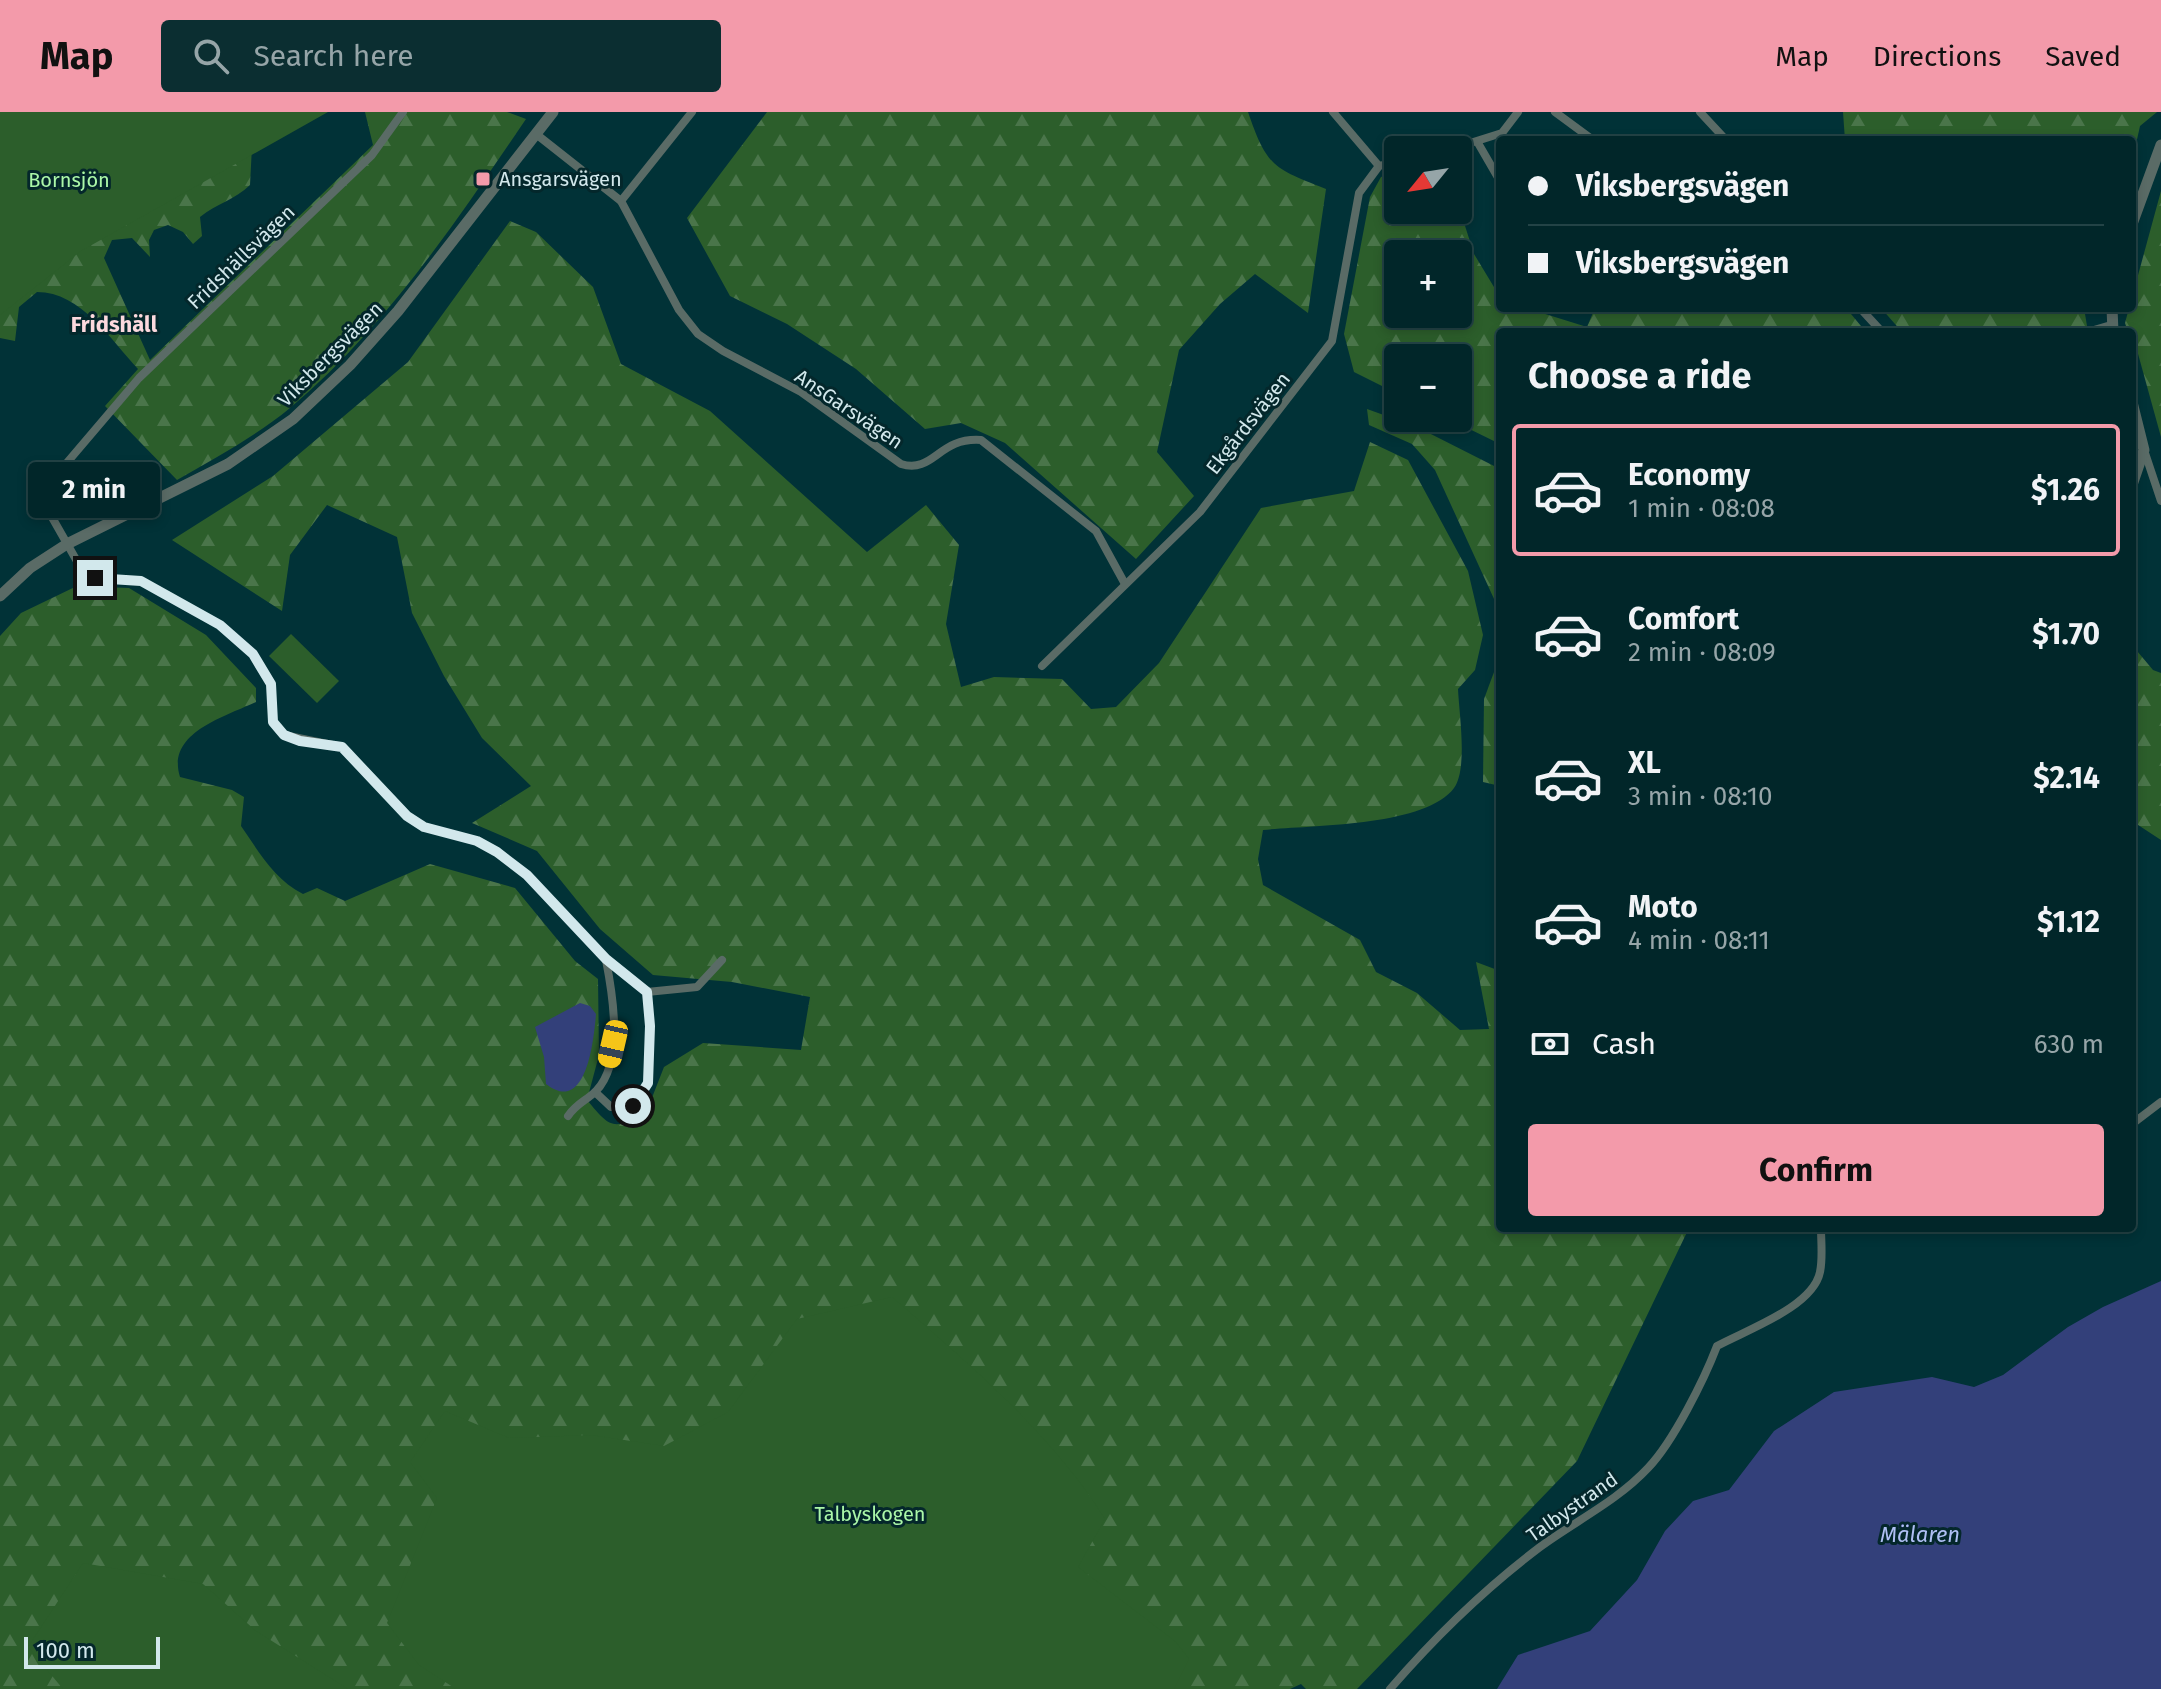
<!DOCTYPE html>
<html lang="en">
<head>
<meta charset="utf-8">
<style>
  :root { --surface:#012629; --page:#0b2e31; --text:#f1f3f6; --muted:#96a5a8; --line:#234346; --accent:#f39aaa }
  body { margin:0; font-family:"Fira Sans",sans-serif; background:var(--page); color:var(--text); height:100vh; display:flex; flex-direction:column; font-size:30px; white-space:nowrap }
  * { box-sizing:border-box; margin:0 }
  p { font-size:26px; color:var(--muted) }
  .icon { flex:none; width:44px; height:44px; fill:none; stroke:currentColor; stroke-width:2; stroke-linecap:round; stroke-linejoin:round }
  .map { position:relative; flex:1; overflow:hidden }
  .sheet { position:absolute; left:1496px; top:216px; width:640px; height:904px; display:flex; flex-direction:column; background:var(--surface); border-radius:8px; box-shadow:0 4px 12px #0003,0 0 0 2px var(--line) }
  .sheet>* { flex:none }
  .top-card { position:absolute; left:1496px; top:24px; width:640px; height:176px; border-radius:8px; box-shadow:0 4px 12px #0003,0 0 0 2px var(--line); display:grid; align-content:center; height:176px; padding:0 32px; background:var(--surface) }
  .needle { width:52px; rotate:240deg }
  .tools { position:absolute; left:1384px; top:24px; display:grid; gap:16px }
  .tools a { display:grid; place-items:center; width:88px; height:88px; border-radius:8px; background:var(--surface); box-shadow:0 4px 12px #0003,0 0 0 2px var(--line); font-size:40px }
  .scale { position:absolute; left:24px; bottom:20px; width:136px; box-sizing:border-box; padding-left:8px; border:4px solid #d2e8ec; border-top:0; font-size:22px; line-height:28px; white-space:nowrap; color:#d2e8ec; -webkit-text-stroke:6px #04272b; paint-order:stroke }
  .end { position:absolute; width:36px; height:36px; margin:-18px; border:10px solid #d2e8ec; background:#111; box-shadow:0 0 0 4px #111 }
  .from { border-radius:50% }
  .bubble { position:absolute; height:56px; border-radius:8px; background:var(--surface); box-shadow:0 4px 12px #0003,0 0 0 2px var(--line); font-size:26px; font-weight:700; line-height:56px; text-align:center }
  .car { position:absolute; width:24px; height:48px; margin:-24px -12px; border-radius:10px; box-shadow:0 0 6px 2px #0007; background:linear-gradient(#f5c518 24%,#345 0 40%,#f5c518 0 76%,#345 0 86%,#f5c518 0) }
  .top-card b { display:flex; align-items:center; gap:28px; height:76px; font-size:30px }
  .top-card b+b { border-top:2px solid var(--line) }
  .top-card i { width:20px; height:20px; background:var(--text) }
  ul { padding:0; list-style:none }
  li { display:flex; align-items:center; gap:24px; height:132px; margin:0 16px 12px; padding:0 16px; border:4px solid transparent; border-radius:8px }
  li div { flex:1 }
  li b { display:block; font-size:30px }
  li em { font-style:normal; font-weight:700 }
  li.selected { border-color:var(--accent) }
  li>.icon { width:72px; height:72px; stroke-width:1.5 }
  h2 { padding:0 32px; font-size:36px; line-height:96px }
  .pay { display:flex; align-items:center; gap:20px; height:88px; padding:0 32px; font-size:30px }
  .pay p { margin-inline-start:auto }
  .button { display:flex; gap:16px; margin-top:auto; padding:16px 32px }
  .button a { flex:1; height:92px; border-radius:8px; background:var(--accent); color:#111; font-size:32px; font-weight:700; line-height:92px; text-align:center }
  header { display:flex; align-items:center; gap:48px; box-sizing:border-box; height:112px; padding:0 40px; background:var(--accent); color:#111 }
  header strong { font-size:38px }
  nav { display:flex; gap:44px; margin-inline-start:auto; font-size:28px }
  .search { width:560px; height:72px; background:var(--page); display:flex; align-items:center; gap:20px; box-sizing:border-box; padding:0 28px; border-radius:8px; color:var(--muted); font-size:30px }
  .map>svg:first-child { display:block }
</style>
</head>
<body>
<header>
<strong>Map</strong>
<div class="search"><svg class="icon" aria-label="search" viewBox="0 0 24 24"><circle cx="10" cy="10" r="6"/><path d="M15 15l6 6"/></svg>Search here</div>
<nav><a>Map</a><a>Directions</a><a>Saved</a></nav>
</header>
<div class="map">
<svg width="2161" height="1577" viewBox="0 0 2161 1577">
  <defs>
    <pattern id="forest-firs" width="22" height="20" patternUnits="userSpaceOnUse" patternTransform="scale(2)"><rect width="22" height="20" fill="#2c5e2b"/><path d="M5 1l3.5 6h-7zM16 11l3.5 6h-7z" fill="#4a754a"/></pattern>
  </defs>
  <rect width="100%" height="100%" fill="#013237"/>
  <g fill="url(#forest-firs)" fill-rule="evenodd">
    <path d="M0,0L252,34L250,73C235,88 217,91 200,105L202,124L193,132L183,120L168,113L154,118L149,128L150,145L132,126L112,128L104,146L150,248L373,33L365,0H507L526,7C455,111 387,214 290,296C256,324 215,346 177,368L105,294L138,257C111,228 81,180 37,180L19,195L15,229L0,226Z"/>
    <path d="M767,0H1248C1267,55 1273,56 1326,77L1308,201L1255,162L1220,192L1179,238L1157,340L1194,384L1136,447L1005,331L961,311L925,317L856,257L787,212L730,184L687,106Z"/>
    <path d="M1843,0H2157L2140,14L2132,50V28H1845Z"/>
    <path d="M1398,59V98H1458V92L1474,142L1500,185V196H1526L1587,215L1595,196H1846L1861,214L1854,220H1500V332L1447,306H1458V246H1398V282L1354,260L1344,222L1370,85L1381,65ZM1398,142H1458V202H1398Z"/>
    <path d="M2161,79V325L2132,220H2128L2125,211Z"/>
    <path d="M510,109L536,120L593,175L621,252L710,299L867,440L926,393L959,433L946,512L961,575L994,565L1062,567L1091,597L1116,595L1159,551L1261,396L1354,379L1370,330L1408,348L1468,459L1483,523L1475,558L1458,577C1459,601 1468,657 1454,676C1425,715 1310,713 1263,718L1258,747L1263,773L1360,828L1376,860L1417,881L1460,918L1489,917L1476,850L1500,859V1116H1689L1577,1349L1357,1577H1306L1301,1572L1290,1577H0V524L21,501L77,474L129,476L206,523L256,576V590C224,605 166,621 180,665L232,678L244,685L241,714C259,740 274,767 303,782L317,776L345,789L430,752L515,776L575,849L598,867L599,943L587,988C611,1017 613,1018 646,1001L664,955L703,931L801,938L810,885L732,870L653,863L600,817L537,739L472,711L531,674L482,626L444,564L412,501L397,425L327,393L290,443L282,499L172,428L273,364L408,250Z"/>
    <path d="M1881,196H2084L2088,220H1902Z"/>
    <path d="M1367,297L1417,315L1500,357V500L1435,358L1412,332L1369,313Z"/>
    <path d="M2132,533L2153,558L2161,561V728L2132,709Z"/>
    <path d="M1500,544V674L1483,670L1484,587Z"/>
  </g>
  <g fill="#2c5e2b">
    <path d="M0,0H328L81,139L0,203Z"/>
    <path d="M291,522L339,569L317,591L269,544Z"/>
    <path d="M892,1185C966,1249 1053,1323 1105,1407L1078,1455L1176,1530L1189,1547L1174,1577H456L419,1553L387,1511L437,1386L410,1350L445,1299L509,1326L591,1323L664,1334L728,1300L797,1207Z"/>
    <path d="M83,1451L203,1472L256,1519L348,1577H63L28,1535Z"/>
  </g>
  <g fill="#33407a">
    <path d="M580,891L590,894L596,902C594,926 587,1004 546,972L544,945L535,915Z"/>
    <path d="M2161,1169V1577H1497L1518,1543L1590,1519L1637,1468L1665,1419L1693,1389L1729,1378L1774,1319L1834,1280L1932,1265L1974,1275L2003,1263L2068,1215L2103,1195Z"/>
  </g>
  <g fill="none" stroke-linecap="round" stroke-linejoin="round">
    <g stroke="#5a6b66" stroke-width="8">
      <path d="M403,0L372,43L139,266L59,360L48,376L45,393L82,458L95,466L141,469L220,513L253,542L271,572L273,610L284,623L342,635L407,704L424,715L477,729L497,740L527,763L606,847L647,880L650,914L648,971L633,994L611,995L595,980"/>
      <path d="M1333,0L1379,54"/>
      <path d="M1555,0L1593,28"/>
      <path d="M1700,0L1726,28"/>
      <path d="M536,22L621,89L679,198L698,222L723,239L801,280L901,352C934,362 938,325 981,328L1096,419L1125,472"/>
      <path d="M1478,31L1500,69"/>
      <path d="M1448,38L1502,21L1518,0"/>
      <path d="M621,89L692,0"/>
      <path d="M1860,196L1882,220"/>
      <path d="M2087,220L2111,213"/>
      <path d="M2144,338L2161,389"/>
      <path d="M1042,554L1200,400L1332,229L1359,81L1379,54L1398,49"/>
      <path d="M647,880L697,875L722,848"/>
      <path d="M568,1004C577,991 586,989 596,979C624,950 613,884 606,848"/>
      <path d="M2132,1012L2161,990"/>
      <path d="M1390,1577C1434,1526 1487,1475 1540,1435C1577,1408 1617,1389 1648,1356C1673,1330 1704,1268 1717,1234C1746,1218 1813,1195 1820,1160C1823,1146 1821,1130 1821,1116"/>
    </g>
    <g stroke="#5a6b66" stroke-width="11">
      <path d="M2132,112L2161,33"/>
      <path d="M2112,196L2113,220"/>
      <path d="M2132,290L2144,338L2132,373"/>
      <path d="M0,484L30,456L67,432L228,352L293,307L350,253L398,199L553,0"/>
    </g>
  </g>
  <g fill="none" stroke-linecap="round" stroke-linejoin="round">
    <path stroke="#d2e8ec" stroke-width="10" d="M95,466L141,469L220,513L253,542L271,572L273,610L284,623L300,629L342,635L407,704L424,715L477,729L497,740L527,763L606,847L647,880L650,914L648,971L633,994"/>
  </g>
  <rect fill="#f39aaa" stroke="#04272b" stroke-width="3" x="475" y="59" width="16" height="16" rx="4"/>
  <g text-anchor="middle" stroke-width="6" stroke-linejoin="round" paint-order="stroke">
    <g font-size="20" fill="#d2e8ec" stroke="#04272b" text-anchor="start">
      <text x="499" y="74">Ansgarsvägen</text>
    </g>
    <g font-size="20" fill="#abf7a8" stroke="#04272b">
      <text x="69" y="75">Bornsjön</text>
      <text x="870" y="1409">Talbyskogen</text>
    </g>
    <g font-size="20" fill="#d2e8ec" stroke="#04272b">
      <text transform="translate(241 145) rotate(-44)" y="7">Fridshällsvägen</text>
      <text transform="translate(330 242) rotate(-45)" y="7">Viksbergsvägen</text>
      <text transform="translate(849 297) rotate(34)" y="7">AnsGarsvägen</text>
      <text transform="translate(1248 311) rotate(-52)" y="7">Ekgårdsvägen</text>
      <text transform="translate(1572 1395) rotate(-35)" y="7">Talbystrand</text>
    </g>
    <g font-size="22" font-weight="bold" fill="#fcd9de" stroke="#04272b">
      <text x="114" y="220">Fridshäll</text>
    </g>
    <g font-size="22" font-style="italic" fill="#afbff4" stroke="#04272b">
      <text x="1920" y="1430">Mälaren</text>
    </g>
  </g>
</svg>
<div class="tools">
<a><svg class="needle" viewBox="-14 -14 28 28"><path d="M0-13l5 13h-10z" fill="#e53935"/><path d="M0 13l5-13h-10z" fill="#96a5a8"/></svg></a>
<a>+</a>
<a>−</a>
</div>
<div class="scale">100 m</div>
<i class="end from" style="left:633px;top:994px"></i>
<i class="end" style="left:95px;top:466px"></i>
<div class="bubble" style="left:28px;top:350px;width:132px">2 min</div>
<i class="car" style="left:613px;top:932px;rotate:193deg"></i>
<div class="top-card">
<b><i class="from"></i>Viksbergsvägen</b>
<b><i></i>Viksbergsvägen</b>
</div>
<section class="sheet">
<h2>Choose a ride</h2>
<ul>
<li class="selected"><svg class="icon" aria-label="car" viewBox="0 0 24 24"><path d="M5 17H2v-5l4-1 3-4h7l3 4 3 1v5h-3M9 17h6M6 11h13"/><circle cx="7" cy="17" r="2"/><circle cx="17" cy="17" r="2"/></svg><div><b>Economy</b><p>1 min · 08:08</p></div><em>$1.26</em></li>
<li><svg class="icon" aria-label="car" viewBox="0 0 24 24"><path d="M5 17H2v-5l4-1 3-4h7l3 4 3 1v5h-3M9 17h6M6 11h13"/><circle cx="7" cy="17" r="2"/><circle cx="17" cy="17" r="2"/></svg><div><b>Comfort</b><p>2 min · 08:09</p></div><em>$1.70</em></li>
<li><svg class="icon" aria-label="car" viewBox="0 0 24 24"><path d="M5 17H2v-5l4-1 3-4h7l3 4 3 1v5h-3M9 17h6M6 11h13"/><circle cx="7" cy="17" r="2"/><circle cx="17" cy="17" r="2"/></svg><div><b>XL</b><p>3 min · 08:10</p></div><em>$2.14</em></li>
<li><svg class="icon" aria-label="car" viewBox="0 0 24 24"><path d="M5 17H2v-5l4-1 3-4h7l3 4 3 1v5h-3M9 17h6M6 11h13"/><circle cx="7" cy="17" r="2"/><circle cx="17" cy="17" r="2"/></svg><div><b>Moto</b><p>4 min · 08:11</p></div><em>$1.12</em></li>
</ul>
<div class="pay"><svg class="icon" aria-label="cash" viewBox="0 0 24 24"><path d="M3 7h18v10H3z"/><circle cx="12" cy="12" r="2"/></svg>Cash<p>630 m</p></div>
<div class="button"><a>Confirm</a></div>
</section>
</div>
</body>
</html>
